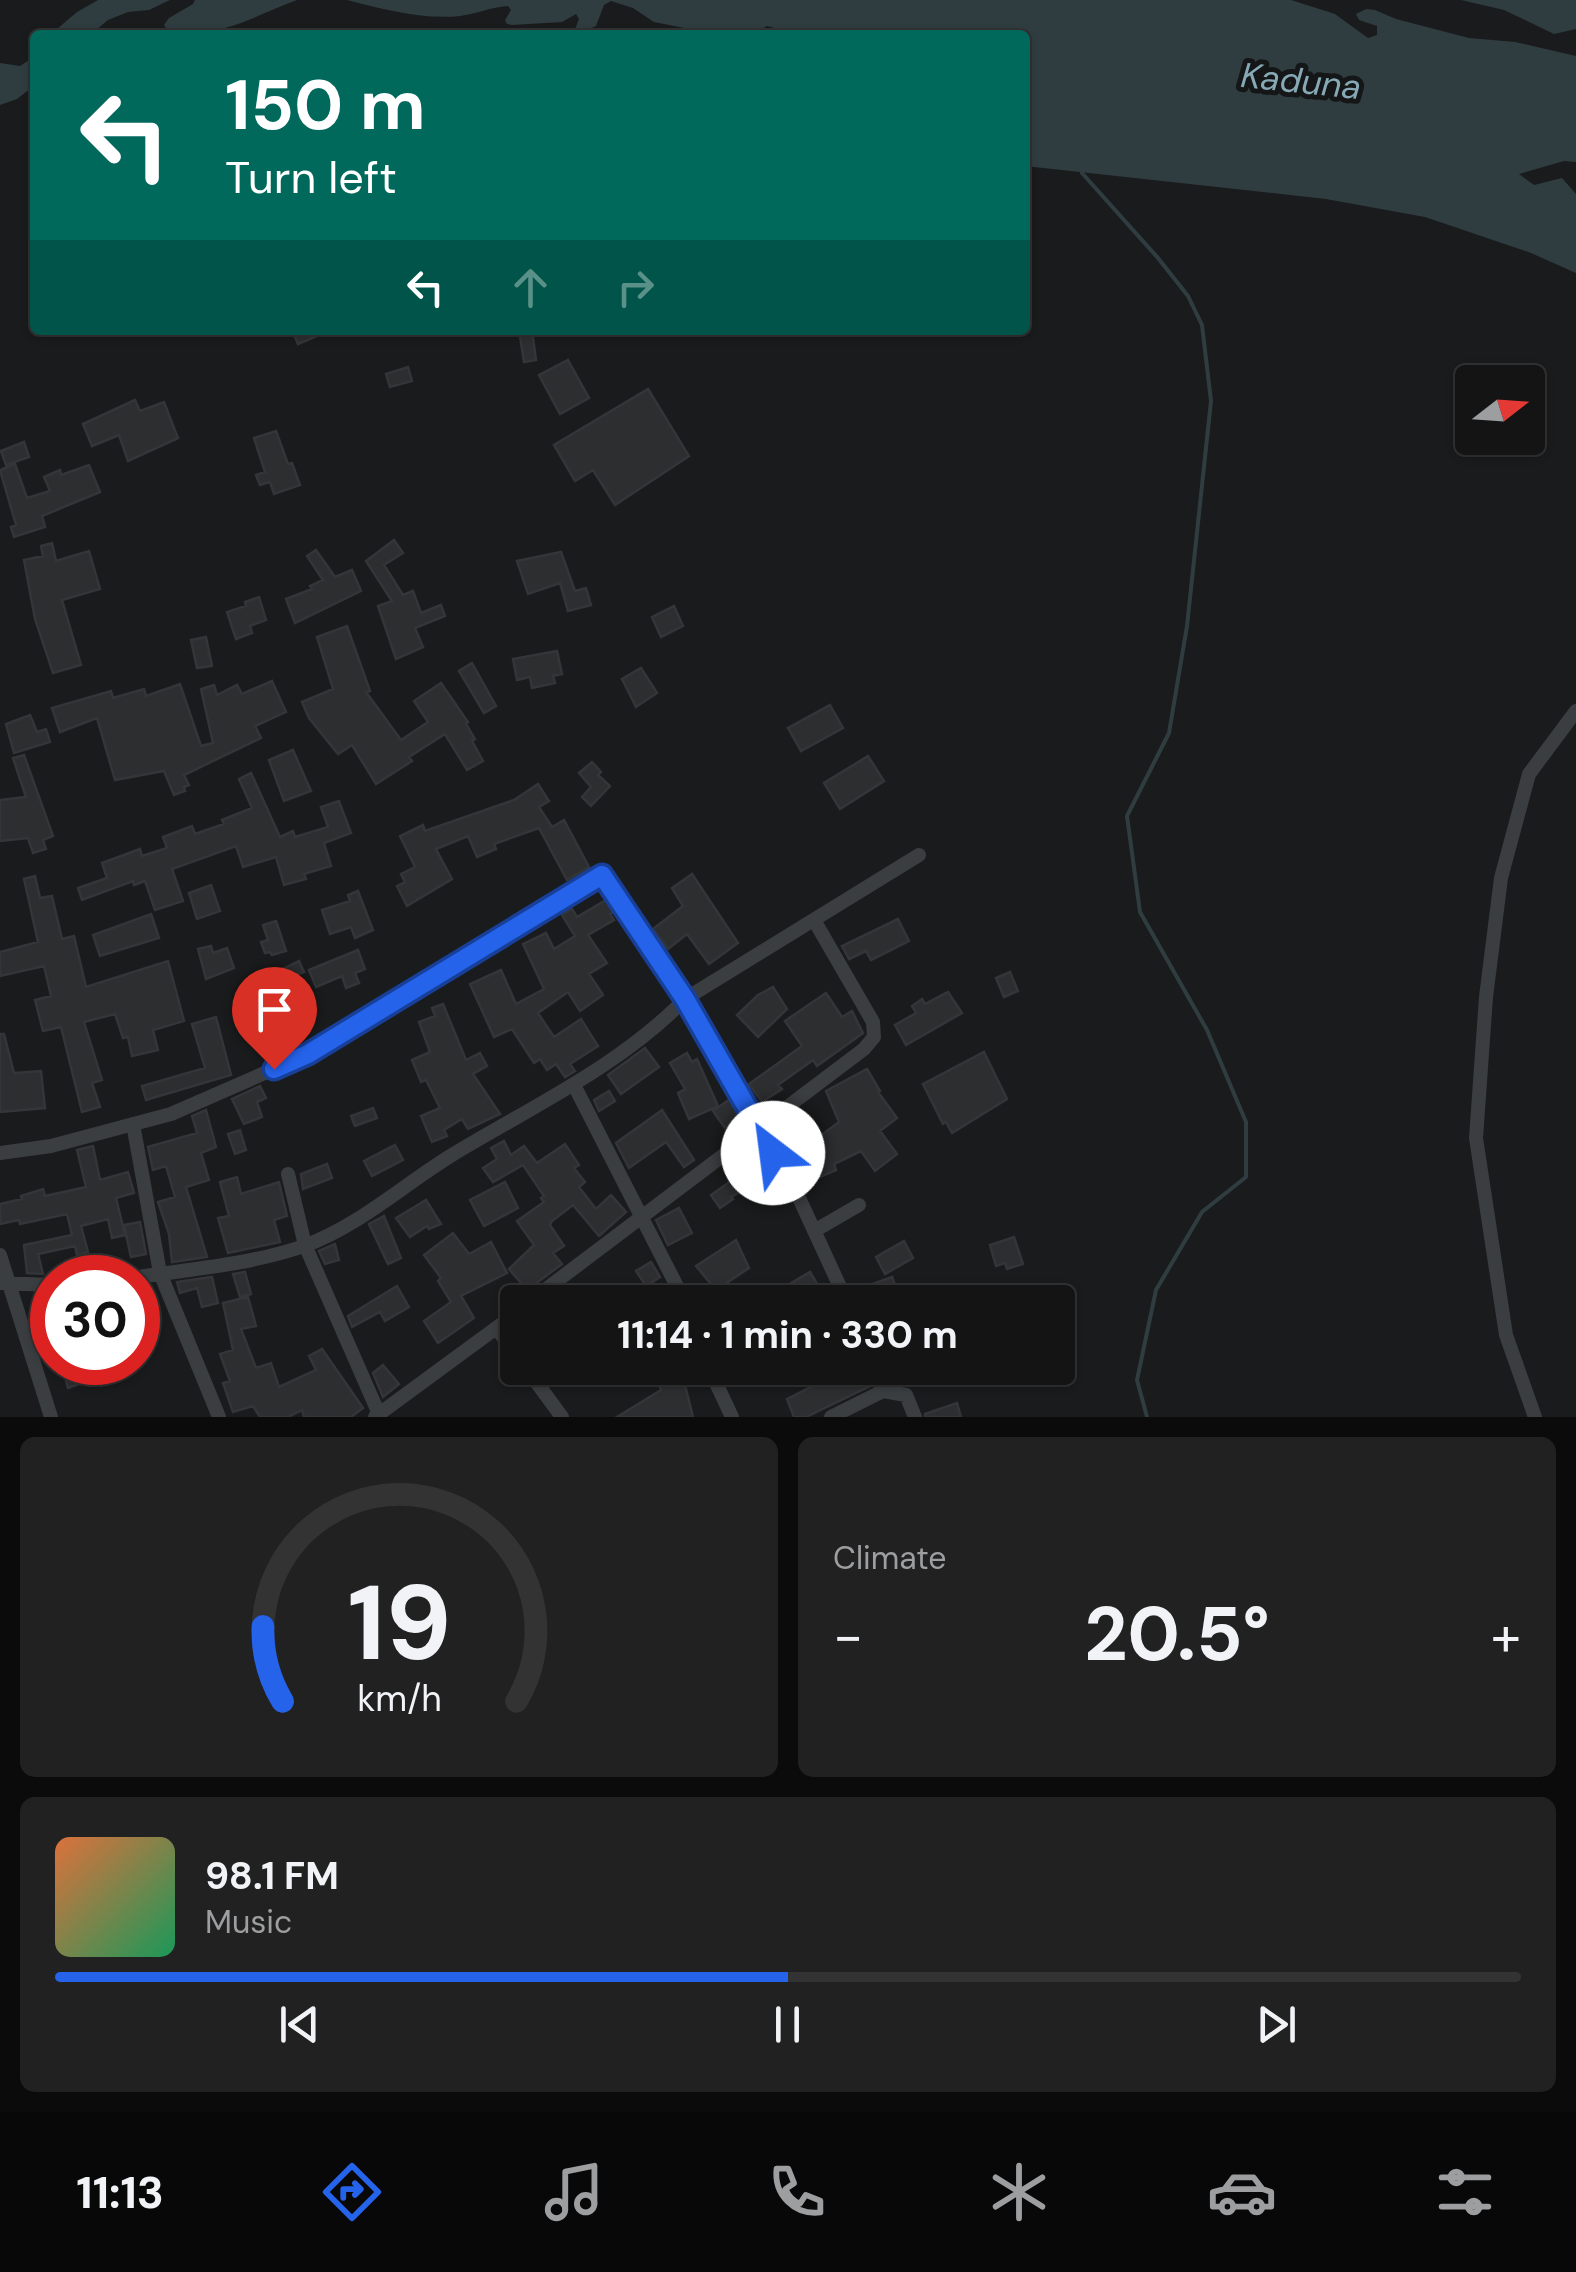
<!DOCTYPE html>
<html lang="en">
<head>
<meta charset="utf-8">
<style>
  body { margin:0; font-family:"DM Sans",sans-serif; background:#212122; color:#f1f3f6; height:100vh; display:flex; flex-direction:column; font-size:38px; white-space:nowrap }
  * { box-sizing:border-box; margin:0 }
  p { font-size:32px; color:#9d9ea0 }
  .icon { flex:none; width:55px; height:55px; fill:none; stroke:currentColor; stroke-width:2; stroke-linecap:round; stroke-linejoin:round }
  .map { position:relative; height:1417px; overflow:hidden }
  .drawer { display:flex; flex-direction:column; gap:20px; padding:20px; background:#0b0b0c; flex:1 }
  .drawer>* { flex:none }
  .banner { position:absolute; left:30px; top:30px; width:1000px; height:305px; border-radius:10px; box-shadow:0 2px 8px #0004,0 0 0 2px #333334; background:#00695c; color:#fff; overflow:hidden }
  .needle { width:65px; rotate:73deg }
  .controls { position:absolute; left:1455px; top:365px; display:grid; gap:20px }
  .controls a { display:grid; place-items:center; width:90px; height:90px; border-radius:10px; background:#141415; box-shadow:0 2px 8px #0004,0 0 0 2px #333334; font-size:50px }
  .speed { position:absolute; left:30px; top:1255px; display:flex; gap:20px; font-size:50px; font-weight:700; text-align:center }
  .speed>* { display:grid; place-content:center; width:130px; height:130px; border-radius:50%; background:#141415; box-shadow:0 2px 8px #0004,0 0 0 2px #333334; line-height:1 }
  .speed .limit { border:15px solid #d22; background:#fff; color:#111 }
  .pin { position:absolute; display:grid; place-items:center; width:85px; height:85px; color:#fff; margin:-102px -42px; border-radius:50% 50% 50% 0; rotate:-45deg; box-shadow:0 0 10px #0007 }
  .pin .icon { rotate:45deg }
  .me { position:absolute; width:110px; margin:-55px; rotate:330deg; stroke-linejoin:round; filter:drop-shadow(0 0 8px #0008) }
  .turn { display:flex; align-items:center; gap:35px; height:210px; padding:0 30px; font-size:45px }
  .turn .icon { width:130px; height:130px; stroke-width:2.5 }
  .turn b { display:block; font-size:70px; line-height:85px }
  .lanes { display:flex; align-items:center; height:95px; padding:0 30px; background:#0003; justify-content:center; gap:50px; direction:ltr }
  .lanes .off { opacity:.35 }
  .big { font-size:75px; font-weight:700; line-height:1.1 }
  .drawer .tile { flex:1; display:flex; flex-direction:column; justify-content:center; gap:15px; min-width:0; padding:0 35px; border-radius:15px; background:#212122 }
  .drawer .dial { align-items:center; gap:0 }
  .dial svg { height:260px; overflow:visible; fill:none; stroke:#333334; stroke-width:7; stroke-linecap:round; text-anchor:middle }
  .dial text { fill:#f1f3f6; stroke:none }
  .song { display:flex; align-items:center; gap:30px }
  .cover { width:120px; height:120px; border-radius:15px; background:linear-gradient(135deg,hsl(20 70% 55%),hsl(150 70% 35%)) }
  .played { height:10px; border-radius:5px; background:linear-gradient(90deg,#2563eb 50%,#333334 50%) }
  .keys { display:flex; justify-content:space-around; direction:ltr }
  .heat { display:flex; justify-content:space-between; align-items:center; font-size:55px; direction:ltr }
  .drawer .tiles { flex:1; display:grid; gap:20px; grid-template-columns:1fr 1fr }
  .tile:last-child { grid-column:span 2 }
  .trip { position:absolute; left:500px; top:1285px; width:575px; height:100px; border-radius:10px; background:#141415; box-shadow:0 2px 8px #0004,0 0 0 2px #333334; font-weight:700; line-height:100px; text-align:center }
  .tabs { display:flex; height:160px; justify-content:space-around; align-items:center; background:#080808; color:#9d9ea0 }
  .tabs .icon { width:70px; height:70px }
  .tabs .active { color:#2563eb }
  .tabs b { font-size:45px; color:#f1f3f6 }
  .map>svg:first-child { display:block }
  .water { fill:#303d40 }
  .lines { fill:none; stroke-linecap:round; stroke-linejoin:round }
  .stream { stroke:#303d40; stroke-width:4 }
  .building { fill:#2d2e30; stroke:#343538; stroke-width:2.5 }
  .minor { stroke:#3b3e41; stroke-width:14 }
  .route-casing { stroke:#184099; stroke-width:25 }
  .route { stroke:#2563eb; stroke-width:18 }
  .labels { text-anchor:middle; stroke-width:10; stroke-linejoin:round; paint-order:stroke }
  .water-label { font-size:35px; font-style:italic; fill:#86a9b5; stroke:#151617 }
</style>
</head>
<body>
<div class="map">
<svg width="1576" height="1417" viewBox="0 0 1576 1417">
  <rect width="100%" height="100%" fill="#1a1b1c"/>
  <path class="water" d="M98 0H170L149 10 128 12 108 20 90 35H50L77 12Z
    M195 0H297C268 10 237 29 206 31 192 32 182 28 167 30L164 25 169 18 193 4Z
    M347 0H1291L1335 14 1368 38 1377 35V26L1359 20 1356 14 1366 9 1375 10 1396 19 1469 38 1515 42 1576 56V162L1564 161 1519 174 1534 185 1562 178 1576 194V273L1531 253 1425 217 1326 199 1025 166V35H782L778 29 767 26 750 35H696L684 28 654 22 633 8 611 1 604 5 596 26 579 33 575 29 579 19 576 14 562 22 512 25 507 24 505 20 511 10 508 6C491 7 476 14 460 16 422 20 383 9 347 0Z
    M1461 0H1576V29L1554 34 1504 10Z
    M35 56V85L17 99 0 105V63L20 66Z"/>
  <g class="lines">
    <path class="stream" d="M1082 173 1158 258 1188 296 1202 325 1211 401 1187 626 1169 733 1127 816 1140 912 1207 1030 1246 1122V1177L1202 1212 1156 1290 1137 1380 1147 1417"/>
  </g>
  <path class="building" d="M292 330H331L298 344Z
    M519 330H532L536 360 524 362Z
    M568 360 589 398 560 414 539 375Z
    M408 367 412 381 390 387 386 374Z
    M648 389 689 456 615 505 593 470 575 481 554 445Z
    M135 400 140 411 164 402 178 438 128 461 119 435 92 446 83 424Z
    M276 431 288 464 292 463 300 485 274 494 270 482 260 485 256 475 265 472 254 438Z
    M24 442 29 457 6 465 1 451Z
    M15 464 27 498 50 491 44 477 60 470 61 475 89 465 100 492 42 516 45 527 14 537 11 527 16 525 0 470Z
    M394 540 403 553 384 565 403 595 413 591 421 613 441 605 445 616 415 628 423 647 396 659 378 606 392 601 366 561Z
    M52 543 56 561 89 551 100 589 62 600 81 665 53 673 35 619 24 560 43 556 41 546Z
    M316 550 335 577 352 570 361 591 295 623 286 599 312 589 310 586 323 580 307 556Z
    M561 552 575 591 586 588 591 605 568 611 560 583 528 594 517 561Z
    M259 597 266 620 250 626 252 633 236 639 227 612 246 606 245 602Z
    M674 606 683 626 661 637 652 617Z
    M347 626 370 691 366 692 401 740 428 722 414 701 441 683 468 722 466 724 475 739 472 741 483 761 467 770 445 734 409 757 412 761 376 784 352 745 338 754 309 718 302 702 333 689 317 637Z
    M206 637 212 666 197 668 191 640Z
    M557 651 562 674 553 676 555 683 532 688 530 677 517 680 513 659Z
    M472 663 496 706 484 713 459 671Z
    M641 668 657 693 636 707 622 679Z
    M272 681 286 712 255 726 261 738 184 775 189 785 184 787 185 791 174 795 164 771 115 780 97 718 60 732 52 708 111 691 113 698 144 689 146 696 180 684 201 746 213 743 201 689 214 685 217 695 237 685 242 694Z
    M830 705 843 728 801 751 788 728Z
    M30 715 37 732 46 729 50 742 14 753 6 724Z
    M293 750 311 791 284 801 269 760Z
    M24 755 53 836 43 840 46 849 33 853 28 838 0 841V800L26 797 13 758Z
    M868 756 884 781 840 809 824 783Z
    M592 762 601 772 598 775 610 786 591 806 582 797 591 787 579 773Z
    M251 773 280 837 293 831 295 837 328 827 321 807 339 801 351 833 324 843 331 866 304 874 306 879 284 885 276 857 243 867 236 846 172 869 183 901 155 910 145 881 134 885 133 881 82 900 78 888 107 878 102 863 140 849 142 856 167 848 163 837 192 826 195 834 224 824 222 820 252 808 239 779Z
    M538 784 549 801 539 807 552 827 564 820 589 867 567 880 539 828 494 844 496 849 477 857 468 836 436 849 452 879 407 906 397 886 405 882 401 874 415 867 400 836 423 825 425 831 514 800Z
    M692 874 738 943 709 964 687 934 668 949 653 929 683 906 672 888Z
    M35 876 40 898 52 896 62 939 74 936 86 987 168 961 184 1021 153 1030 158 1050 132 1056 128 1037 123 1038 115 1014 84 1022 102 1080 92 1083 100 1107 82 1112 61 1027 43 1031 35 1000 51 996 44 966 0 976V952L38 942 24 879Z
    M211 885 220 911 197 919 189 893Z
    M358 891 373 930 355 938 351 927 330 934 322 910 350 901 348 895Z
    M606 900 614 912 610 914 614 920 588 935 607 963 589 974 603 995 580 1011 568 992 538 1013 554 1037 581 1019 598 1046 570 1064 575 1071 565 1077 556 1064 547 1070 540 1059 534 1063 512 1029 494 1037 470 984 501 970 516 1004 544 989 523 944 546 933 554 949 575 936 562 915 572 909 577 917Z
    M151 914 159 938 100 956 93 935Z
    M898 919 909 941 871 960 866 951 849 959 842 946Z
    M276 921 286 951 272 955 270 952 265 953 261 942 268 940 263 925Z
    M211 946 213 953 227 948 234 968 206 979 198 949Z
    M358 950 365 969 355 973 359 983 346 988 342 976 316 987 309 970Z
    M299 961 304 972 275 982 276 986 248 1000 243 989Z
    M1010 972 1018 991 1004 997 996 978Z
    M773 987 787 1009 758 1037 737 1015 758 995Z
    M948 992 962 1013 906 1045 895 1025 916 1013 912 1006 922 999 925 1004Z
    M826 993 842 1017 852 1011 863 1033 817 1066 813 1060 778 1085 782 1089 762 1102 749 1084 802 1046 785 1021Z
    M443 1004 466 1060 480 1053 487 1066 473 1074 500 1114 468 1129 462 1119 444 1130 447 1136 432 1142 421 1116 440 1108 426 1080 421 1082 412 1060 430 1052 419 1022 435 1016 432 1008Z
    M216 1017 231 1075 146 1100 142 1086 205 1068 192 1024Z
    M0 1034H4L14 1073 41 1071 45 1108 0 1112Z
    M645 1048 659 1067 621 1094 608 1075Z
    M984 1052 1007 1099 952 1133 946 1122 943 1124 923 1084Z
    M687 1053 692 1062 697 1059 718 1106 689 1119 678 1093 685 1089 670 1063Z
    M867 1069 880 1091 878 1092 897 1118 880 1131 897 1154 875 1171 861 1151 834 1164 836 1170 804 1184 789 1159 839 1122 826 1091Z
    M260 1086 266 1098 257 1102 262 1117 244 1124 232 1099Z
    M609 1091 615 1101 599 1111 594 1100Z
    M730 1099 740 1117 725 1128 713 1111Z
    M373 1108 377 1118 355 1126 351 1116Z
    M206 1110 216 1147 201 1153 209 1180 186 1187 207 1257 172 1262 169 1234 158 1202 175 1197 166 1166 153 1170 148 1147 197 1133 192 1116Z
    M662 1110 694 1160 684 1167 666 1142 629 1168 616 1143Z
    M240 1130 246 1150 235 1154 228 1134Z
    M504 1141 511 1155 524 1146 537 1163 565 1144 579 1165 574 1168 585 1182 579 1187 596 1209 611 1195 626 1212 599 1236 573 1205 552 1221 550 1225 564 1246 553 1253 562 1264 527 1290 509 1269 534 1245 517 1221 544 1202 541 1198 544 1196 523 1165 493 1182 483 1168 497 1159 491 1148Z
    M395 1145 403 1160 372 1176 364 1161Z
    M93 1146 100 1180 128 1172 134 1193 116 1198 125 1235 112 1238 108 1219 81 1226 88 1252 77 1255 75 1246 38 1254 43 1274 27 1273 24 1245 72 1235 67 1214 20 1224 19 1220 0 1224V1204L22 1199 21 1196 43 1189 45 1196 86 1187 77 1150Z
    M750 1150 766 1178 731 1197 733 1199 720 1208 711 1195 738 1176 731 1163Z
    M327 1164 332 1178 303 1189 301 1174Z
    M237 1177 241 1194 279 1182 287 1216 274 1220 280 1242 228 1253 218 1218 229 1216 220 1182Z
    M505 1182 518 1208 484 1226 470 1200Z
    M426 1200 441 1224 429 1229 427 1226 410 1237 396 1218Z
    M679 1208 692 1233 668 1245 656 1220Z
    M384 1216 401 1258 388 1264 369 1224Z
    M140 1222 146 1254 131 1257 124 1225Z
    M453 1233 469 1254 491 1242 507 1273 461 1296 474 1318 438 1343 424 1321 451 1302 438 1281 441 1278 424 1255Z
    M1014 1237 1023 1264 1007 1269 1005 1263 996 1266 990 1245Z
    M736 1240 749 1268 716 1290 696 1266Z
    M904 1241 913 1258 885 1274 876 1257Z
    M335 1244 339 1260 325 1264 319 1251Z
    M651 1262 660 1277 646 1286 636 1271Z
    M245 1272 251 1294 240 1297 233 1274Z
    M810 1272 823 1294 809 1302H759Z
    M212 1277 218 1303 202 1307 197 1288 180 1293 177 1282Z
    M892 1277 902 1302H870L864 1287Z
    M653 1283 670 1302H630Z
    M397 1286 409 1307 385 1321 380 1312 352 1327 348 1316Z
    M248 1297 256 1326 241 1329 256 1368 271 1363 279 1387 316 1370 309 1356 322 1349 363 1408 351 1417H304L302 1410 288 1417H260L253 1406 233 1412 223 1383 230 1381 220 1354 233 1350 223 1303Z
    M102 1364 105 1375 68 1388 65 1377Z
    M383 1365 399 1384 383 1397 373 1373Z
    M549 1368H569L550 1382 543 1373Z
    M669 1368H698L699 1371 683 1377 693 1417H617L661 1390 657 1379 671 1374Z
    M848 1368H864L870 1386 806 1417H794L787 1399Z
    M957 1403 961 1417H925V1414Z"/>
  <g class="lines">
    <path class="minor" d="M574 1085 685 1302
      M133 1124 160 1273 219 1417
      M0 1153 51 1146 171 1114 308 1054 602 875 685 999 800 1200 847 1302
      M288 1174 305 1245 379 1414
      M814 1231 859 1205
      M0 1255 51 1417
      M132 1278C189 1269 249 1265 304 1246 359 1226 403 1185 452 1155 531 1107 620 1066 685 999L919 855
      M1 1283 52 1285
      M529 1302 864 1049 874 1037 873 1022 814 920
      M496 1328 518 1356
      M526 1368 562 1417
      M709 1368 732 1417
      M874 1368 883 1391 906 1395 915 1417
      M375 1417 518 1312
      M831 1417 883 1391
      M1535 1417 1506 1335 1476 1138 1486 997 1501 878 1529 774 1576 711"/>
  </g>
  <g class="lines">
    <defs>
      <path id="route" d="M274 1069 308 1054 602 875 685 999 773 1153"/>
    </defs>
    <use href="#route" class="route-casing"/>
    <use href="#route" class="route"/>
  </g>
  <g class="labels">
    <g class="water-label">
      <text transform="translate(1301 81) rotate(6)" y="12">Kaduna</text>
    </g>
  </g>
</svg>
<div class="controls">
<a><svg class="needle" viewBox="-14 -14 28 28"><path d="M0-13l5 13h-10z" fill="#e53935"/><path d="M0 13l5-13h-10z" fill="#9d9ea0"/></svg></a>
</div>
<div class="speed"><div class="limit">30</div></div>
<div class="pin" style="left:274px;top:1069px;background:#d93025"><svg class="icon" aria-label="arrive" viewBox="0 0 24 24"><path d="M6 21V4h12l-3 4 3 4H6"/></svg></div>
<svg class="me" style="left:773px;top:1153px" viewBox="-20 -20 40 40"><circle r="19" fill="#fff"/><path d="M0-13L10 11 0 6-10 11z" fill="#2563eb"/></svg>
<div class="trip">11:14 · 1 min · 330 m</div>
<div class="banner">
<div class="turn"><svg class="icon" aria-label="left" viewBox="0 0 24 24"><path d="M17 20v-9H6M10 6l-5 5 5 5"/></svg><div><b>150 m</b>Turn left</div></div>
<div class="lanes"><svg class="icon" aria-label="left" viewBox="0 0 24 24"><path d="M17 20v-9H6M10 6l-5 5 5 5"/></svg><svg class="icon off" aria-label="ahead" viewBox="0 0 24 24"><path d="M12 20V5M6 11l6-6 6 6"/></svg><svg class="icon off" aria-label="right" viewBox="0 0 24 24"><path d="M7 20v-9h11M14 6l5 5-5 5"/></svg></div>
</div>
</div>
<section class="drawer">
<div class="tiles">
<div class="tile dial"><svg viewBox="0 0 100 80">
<path d="M14 69A42 42 0 1 1 86 69"/>
<path d="M14 69A42 42 0 0 1 8 46" stroke="#2563eb"/>
<text x="50" y="56" font-size="32" font-weight="700">19</text>
<text x="50" y="72" font-size="11">km/h</text>
</svg></div>
<div class="tile"><p>Climate</p>
<div class="heat"><a>−</a><b class="big">20.5°</b><a>+</a></div>
</div>
<div class="tile">
<div class="song"><i class="cover"></i><div><b>98.1 FM</b><p>Music</p></div></div>
<div class="played"></div>
<div class="keys"><svg class="icon" aria-label="previous" viewBox="0 0 24 24"><path d="M18 5L8 12l10 7zM5 5v14"/></svg><svg class="icon" aria-label="pause" viewBox="0 0 24 24"><path d="M8 5v14M16 5v14"/></svg><svg class="icon" aria-label="next" viewBox="0 0 24 24"><path d="M6 5l10 7-10 7zM19 5v14"/></svg></div>
</div>
</div>
</section>
<nav class="tabs">
<b>11:13</b>
<svg class="icon active" aria-label="directions" viewBox="0 0 24 24"><path d="M12 3l9 9-9 9-9-9zM9 14v-3h6M13 9l2 2-2 2"/></svg>
<svg class="icon" aria-label="music" viewBox="0 0 24 24"><path d="M9 18V5l10-2v13"/><circle cx="6" cy="18" r="3"/><circle cx="16" cy="16" r="3"/></svg>
<svg class="icon" aria-label="phone" viewBox="0 0 24 24"><path d="M5 4h4l2 5-3 2q2 4 5 5l2-3 5 2v4C11 20 4 13 5 4z"/></svg>
<svg class="icon" aria-label="climate" viewBox="0 0 24 24"><path d="M12 3v18M4 7l16 10M4 17L20 7"/></svg>
<svg class="icon" aria-label="car" viewBox="0 0 24 24"><path d="M5 17H2v-5l4-1 3-4h7l3 4 3 1v5h-3M9 17h6M6 11h13"/><circle cx="7" cy="17" r="2"/><circle cx="17" cy="17" r="2"/></svg>
<svg class="icon" aria-label="filters" viewBox="0 0 24 24"><path d="M4 7h16M4 17h16"/><circle cx="9" cy="7" r="2"/><circle cx="15" cy="17" r="2"/></svg>
</nav>
</body>
</html>
